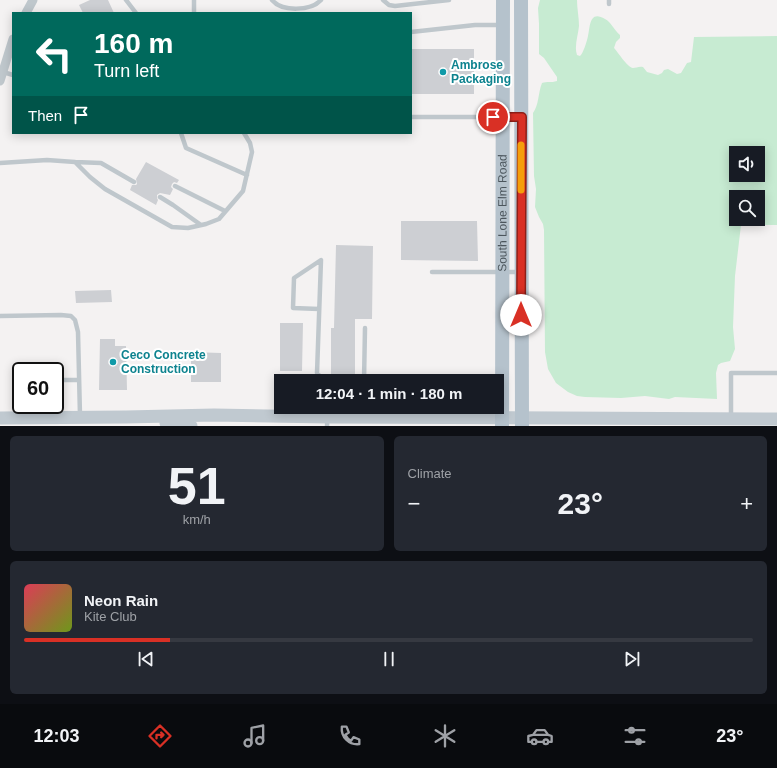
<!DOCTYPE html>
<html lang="en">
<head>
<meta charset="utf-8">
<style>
  body { margin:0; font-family:Arial,sans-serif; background:#242831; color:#f1f3f6; height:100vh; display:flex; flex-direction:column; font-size:15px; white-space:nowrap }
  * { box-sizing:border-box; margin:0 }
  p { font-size:13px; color:#9ea1a6 }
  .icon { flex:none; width:22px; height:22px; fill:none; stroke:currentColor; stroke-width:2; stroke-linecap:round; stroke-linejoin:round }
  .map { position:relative; height:426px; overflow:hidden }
  .side { display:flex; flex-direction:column; gap:10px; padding:10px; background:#0d0f14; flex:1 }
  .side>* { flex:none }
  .hud { position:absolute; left:12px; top:12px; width:400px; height:122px; border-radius:0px; box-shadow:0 2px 10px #0003; background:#00695c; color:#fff; overflow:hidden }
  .controls { position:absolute; left:729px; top:146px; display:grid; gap:8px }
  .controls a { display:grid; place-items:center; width:36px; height:36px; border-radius:0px; background:#171b24; box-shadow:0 2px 10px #0003; font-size:20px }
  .speed { position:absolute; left:12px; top:362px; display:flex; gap:8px; font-size:20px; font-weight:700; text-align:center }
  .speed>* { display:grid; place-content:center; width:52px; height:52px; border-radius:50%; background:#171b24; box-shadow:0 2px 10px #0003; line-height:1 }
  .speed .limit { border:2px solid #111; border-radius:6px; background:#fff; color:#111 }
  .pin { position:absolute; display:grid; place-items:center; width:34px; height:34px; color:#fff; margin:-17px; border:2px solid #fff; border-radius:50%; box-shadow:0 1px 4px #0007 }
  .me { position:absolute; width:44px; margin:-22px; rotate:0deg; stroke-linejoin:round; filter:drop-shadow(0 0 3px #0008) }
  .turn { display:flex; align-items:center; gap:14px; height:84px; padding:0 16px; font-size:18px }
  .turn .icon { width:52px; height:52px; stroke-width:2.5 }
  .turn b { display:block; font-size:28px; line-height:34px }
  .then { display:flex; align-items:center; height:38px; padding:0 16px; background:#0003; gap:8px; font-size:15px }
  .big { font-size:30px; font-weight:700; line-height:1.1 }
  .side .tile { flex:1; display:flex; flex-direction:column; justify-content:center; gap:6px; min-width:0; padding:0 14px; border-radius:6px; background:#242831 }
  .side .dial { align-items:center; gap:0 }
  .dial b { font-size:52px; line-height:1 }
  .song { display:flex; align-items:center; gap:12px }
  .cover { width:48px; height:48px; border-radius:6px; background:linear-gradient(135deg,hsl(350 70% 55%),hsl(80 70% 35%)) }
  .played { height:4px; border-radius:2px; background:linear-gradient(90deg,#d93025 20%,#363941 20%) }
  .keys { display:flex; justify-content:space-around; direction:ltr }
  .heat { display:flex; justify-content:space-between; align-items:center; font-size:22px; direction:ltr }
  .side .tiles { flex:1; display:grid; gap:10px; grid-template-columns:1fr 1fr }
  .tile:last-child { grid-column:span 2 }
  .trip { position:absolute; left:274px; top:374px; width:230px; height:40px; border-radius:0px; background:#171b24; box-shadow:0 2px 10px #0003; font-weight:700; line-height:40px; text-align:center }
  .menu { display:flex; height:64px; justify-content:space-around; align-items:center; background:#090b0e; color:#9ea1a6 }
  .menu .icon { width:28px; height:28px }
  .menu .current { color:#d93025 }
  .menu b { font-size:18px; color:#f1f3f6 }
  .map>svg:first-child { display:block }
  .green { fill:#c7ebd2; fill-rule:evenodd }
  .building { fill:#cdcfd3 }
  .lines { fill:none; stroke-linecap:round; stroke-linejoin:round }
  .lane { stroke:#bfc7cc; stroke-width:4.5 }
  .street { stroke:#bfc7cc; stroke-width:9 }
  .secondary { stroke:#c0c9d0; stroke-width:13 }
  .primary { stroke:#b5c2cc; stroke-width:14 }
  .route-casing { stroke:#8d1f18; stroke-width:10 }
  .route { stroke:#d93025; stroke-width:7 }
  .slow { stroke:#f59e0b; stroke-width:7 }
  .culture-dot { fill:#0f9aa8; stroke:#fff; stroke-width:1.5 }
  .labels { text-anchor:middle; stroke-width:4; stroke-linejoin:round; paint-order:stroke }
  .culture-label { font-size:12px; font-weight:bold; fill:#0d838f; stroke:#fff; text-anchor:start }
  .street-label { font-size:12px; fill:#4c565d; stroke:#fff }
</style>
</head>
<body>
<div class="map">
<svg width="777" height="426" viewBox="0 0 777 426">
  <rect width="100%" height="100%" fill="#f4f2f2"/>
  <path class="green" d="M540 0H577C577 9 579 17 579 26 578 36 574 46 577 55L580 56C583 54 587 41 588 36 590 28 589 9 605 19 611 22 614 30 620 35V38L616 42 614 48C618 52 627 67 633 68 636 68 639 66 643 67L647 72 658 75 662 73 664 70 668 69 677 74 681 73 687 63 691 62 694 37 777 36V225H741L735 276 733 327 735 349 730 361 721 363 718 365 716 373 717 399 675 397 669 399 645 396 621 398 585 397 577 396 568 392 556 383 548 369 545 352 544 230 543 224 539 217 535 207 536 189 534 176 533 113C539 105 538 93 542 83 547 81 551 83 557 81V77L544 58 539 54V24L538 8ZM736 153H758V175H736ZM736 197H758V219H736Z"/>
  <path class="building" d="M90 0H108L114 13H83L79 5Z
    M411 49H474V94H411Z
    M146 162 179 180 177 183 174 182 172 184 171 187 173 189 170 195 160 193 157 195V198L158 200 156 205 130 190 132 185H136L137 184 136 179Z
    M401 221H477L478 261 401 260Z
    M336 245 373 246 372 319H355V375H331V328H334Z
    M111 290 112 302 76 303 75 291Z
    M280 323H303L302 371H280Z
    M100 339H115V346H126L127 390H99Z
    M191 352 221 353V382H191Z"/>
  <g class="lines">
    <path class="lane" d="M126 0 136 13
      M194 0V13
      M272 0C282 12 311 11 321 0
      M383 0 389 5 395 6 449 0
      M609 4V0
      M411 32 475 25H501
      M3 72 13 75
      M411 117H519
      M181 133 186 148 247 175
      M75 162 101 163 134 182
      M0 163 47 160 75 162 90 177 105 189 172 227 188 228 206 224 219 219 243 191 252 152 250 143 244 133
      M175 186 225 211
      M160 197 173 205 201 225
      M432 272H520
      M319 309 293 308 294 278 321 260 317 373 324 381
      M0 316 61 315 71 316 75 320 78 332 80 416
      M55 380H79
      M364 381 365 328
      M731 418V373H777
      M327 426 328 407"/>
    <path class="street" d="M26 13 33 0
      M0 81 13 39"/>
    <path class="secondary" d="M0 418 126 417 214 415 327 417 777 419
      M166 423 191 426"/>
    <g class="primary">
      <path d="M521 0 522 426"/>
      <path id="s1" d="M502 426 503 0"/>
    </g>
  </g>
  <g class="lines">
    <defs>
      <path id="route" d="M493 117H522L521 315"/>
    </defs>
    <use href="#route" class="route-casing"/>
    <use href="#route" class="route"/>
    <path class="slow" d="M521 190V145"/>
  </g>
  <g class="culture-dot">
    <circle cx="443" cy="72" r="4"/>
    <circle cx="113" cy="362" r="4"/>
  </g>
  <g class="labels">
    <g class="culture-label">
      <text x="451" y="69">Ambrose<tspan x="451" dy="14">Packaging</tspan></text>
      <text x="121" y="359">Ceco Concrete<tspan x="121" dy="14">Construction</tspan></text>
    </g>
    <g class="street-label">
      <text dy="4" stroke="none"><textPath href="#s1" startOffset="213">South Lone Elm Road</textPath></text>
    </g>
  </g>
</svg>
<div class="controls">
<a><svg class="icon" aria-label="sound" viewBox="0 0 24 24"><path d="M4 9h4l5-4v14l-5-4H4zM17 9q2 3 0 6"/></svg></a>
<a><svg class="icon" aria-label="search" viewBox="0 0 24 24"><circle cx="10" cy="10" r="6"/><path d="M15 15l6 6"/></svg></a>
</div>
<div class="speed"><div class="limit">60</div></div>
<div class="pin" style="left:493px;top:117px;background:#d93025"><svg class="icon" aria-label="arrive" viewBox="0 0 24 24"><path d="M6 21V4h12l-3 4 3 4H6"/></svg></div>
<svg class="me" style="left:521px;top:315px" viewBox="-20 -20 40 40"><circle r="19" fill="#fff"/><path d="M0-13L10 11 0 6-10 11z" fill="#d93025"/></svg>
<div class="trip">12:04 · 1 min · 180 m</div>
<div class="hud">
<div class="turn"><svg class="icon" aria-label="left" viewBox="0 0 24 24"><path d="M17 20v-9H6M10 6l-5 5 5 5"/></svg><div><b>160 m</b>Turn left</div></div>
<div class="then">Then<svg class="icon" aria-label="arrive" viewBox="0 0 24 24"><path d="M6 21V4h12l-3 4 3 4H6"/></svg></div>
</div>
</div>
<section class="side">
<div class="tiles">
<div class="tile dial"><b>51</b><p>km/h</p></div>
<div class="tile"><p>Climate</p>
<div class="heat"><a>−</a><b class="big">23°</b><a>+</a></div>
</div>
<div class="tile">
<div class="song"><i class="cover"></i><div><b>Neon Rain</b><p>Kite Club</p></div></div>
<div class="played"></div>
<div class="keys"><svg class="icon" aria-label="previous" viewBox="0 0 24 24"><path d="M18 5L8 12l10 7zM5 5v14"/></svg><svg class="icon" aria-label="pause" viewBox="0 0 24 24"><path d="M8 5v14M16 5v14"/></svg><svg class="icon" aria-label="next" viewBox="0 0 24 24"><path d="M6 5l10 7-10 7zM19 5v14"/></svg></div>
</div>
</div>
</section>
<nav class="menu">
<b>12:03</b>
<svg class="icon current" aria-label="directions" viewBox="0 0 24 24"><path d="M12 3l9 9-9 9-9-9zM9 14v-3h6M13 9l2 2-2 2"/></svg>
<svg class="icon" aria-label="music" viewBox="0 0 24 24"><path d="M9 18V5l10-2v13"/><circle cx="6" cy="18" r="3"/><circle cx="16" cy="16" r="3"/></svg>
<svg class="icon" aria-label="phone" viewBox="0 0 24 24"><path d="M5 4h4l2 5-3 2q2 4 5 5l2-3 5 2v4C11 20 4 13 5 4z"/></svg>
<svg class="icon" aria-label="climate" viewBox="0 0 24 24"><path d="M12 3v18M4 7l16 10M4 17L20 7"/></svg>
<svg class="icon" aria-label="car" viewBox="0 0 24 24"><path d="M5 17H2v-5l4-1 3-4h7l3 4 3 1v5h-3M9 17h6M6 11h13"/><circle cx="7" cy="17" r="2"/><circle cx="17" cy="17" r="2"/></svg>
<svg class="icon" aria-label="filters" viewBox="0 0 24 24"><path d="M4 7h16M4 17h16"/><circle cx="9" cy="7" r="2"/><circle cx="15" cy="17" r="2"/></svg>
<b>23°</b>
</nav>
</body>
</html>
